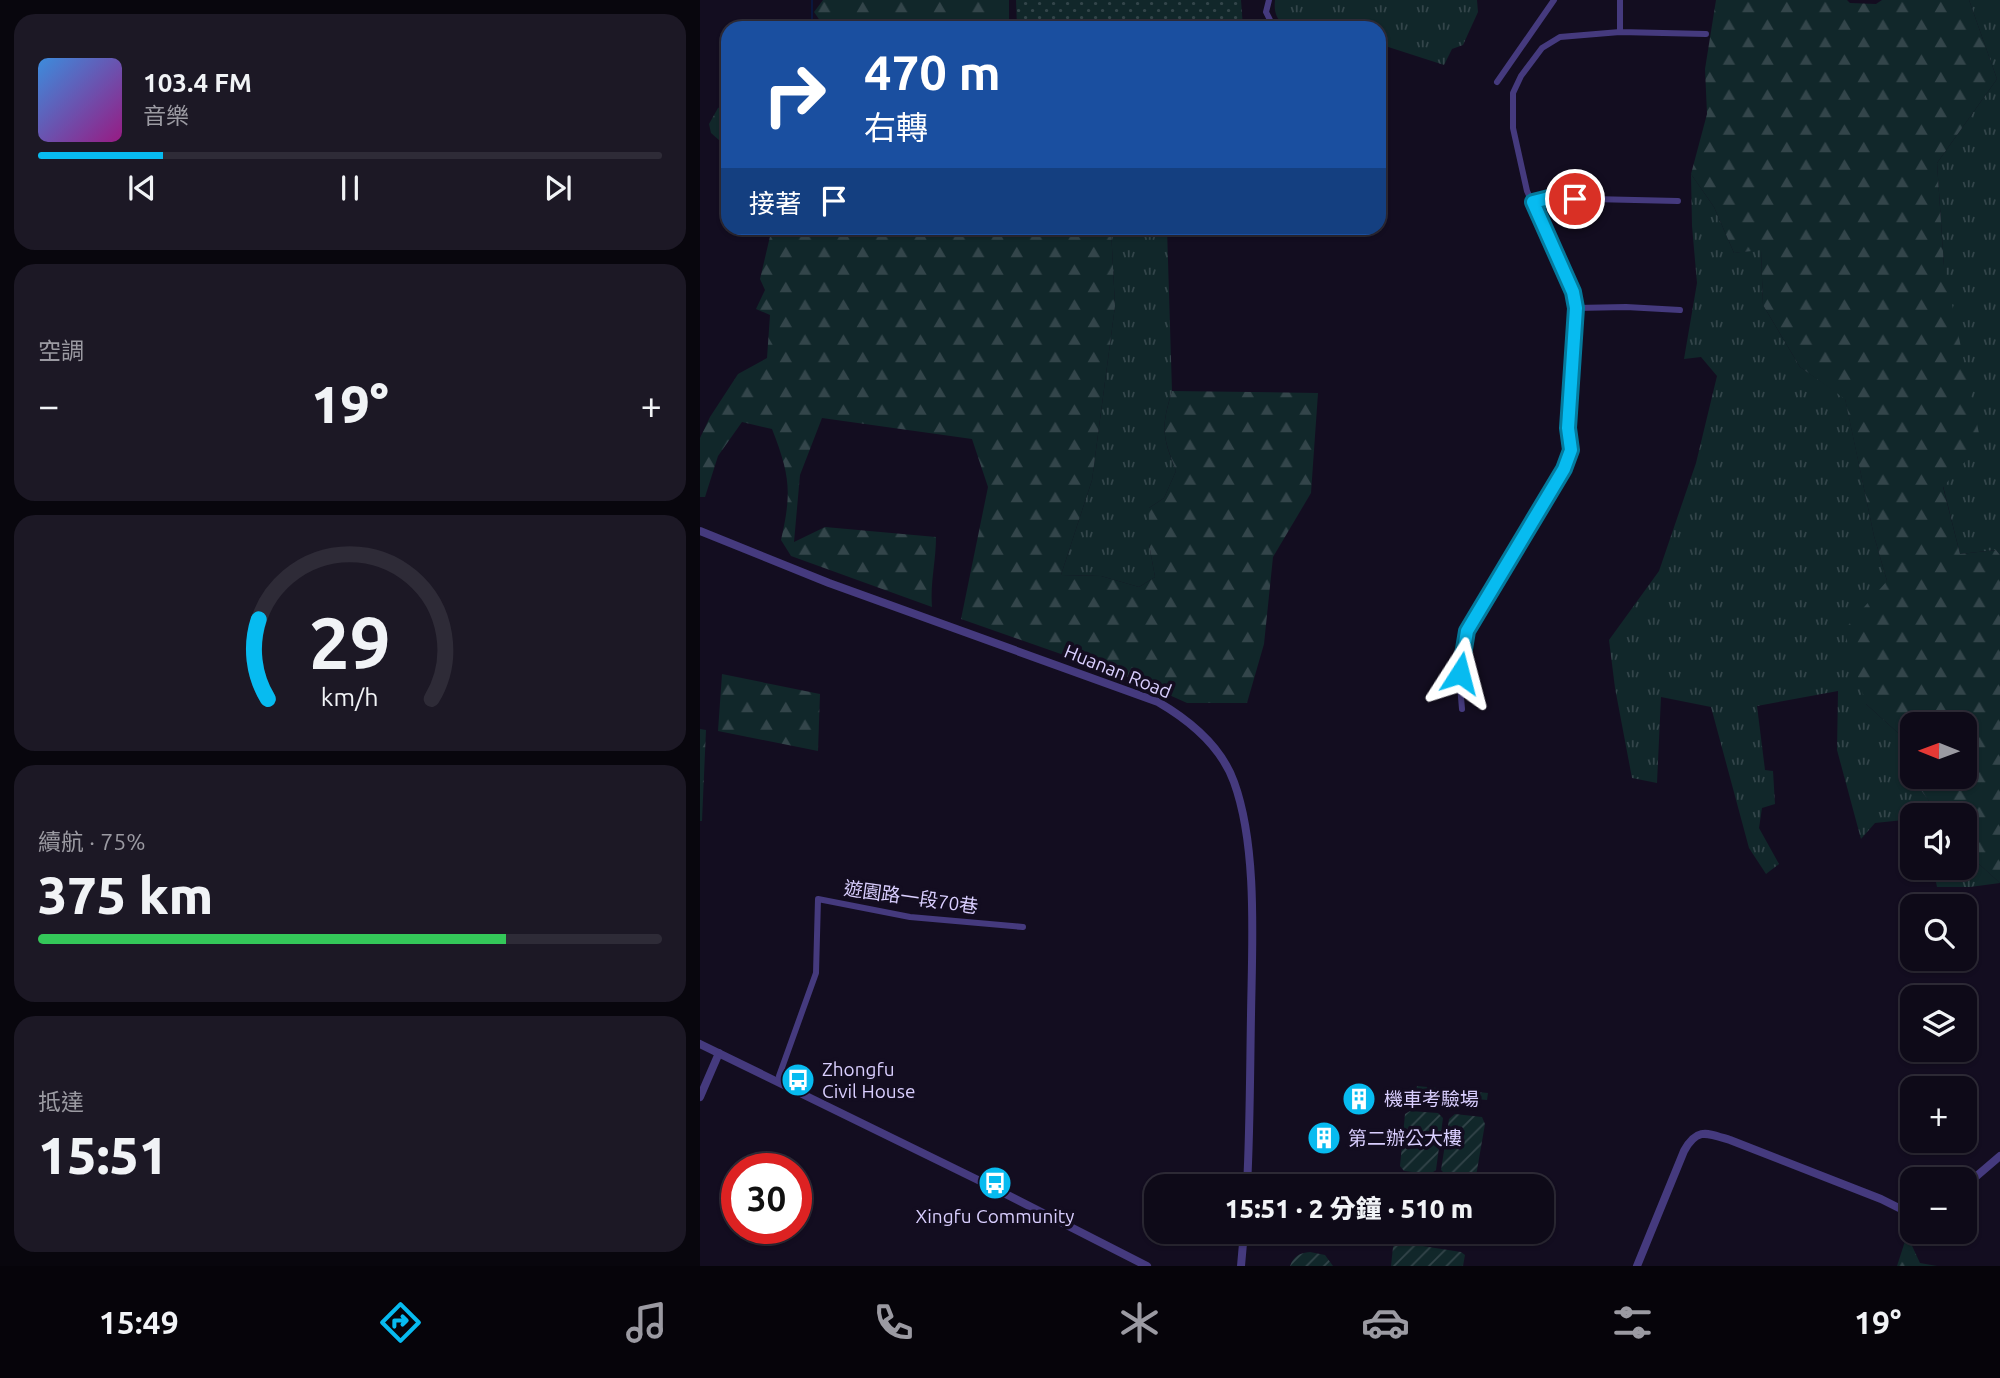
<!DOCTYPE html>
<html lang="zh-TW">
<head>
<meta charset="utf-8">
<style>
  body { margin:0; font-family:Ubuntu,"Noto Sans TC",sans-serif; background:#1c1825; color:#f1f3f6; height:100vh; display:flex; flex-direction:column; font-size:26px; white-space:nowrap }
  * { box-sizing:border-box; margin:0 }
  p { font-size:23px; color:#9b9aa2 }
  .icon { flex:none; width:38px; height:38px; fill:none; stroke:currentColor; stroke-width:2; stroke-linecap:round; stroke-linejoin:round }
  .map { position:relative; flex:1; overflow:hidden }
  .side { display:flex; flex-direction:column; gap:14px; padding:14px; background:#08060d; width:700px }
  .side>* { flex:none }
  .top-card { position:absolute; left:21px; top:21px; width:665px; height:214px; border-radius:21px; box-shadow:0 2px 5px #0004,0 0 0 2px #2e2b37; background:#1a4fa0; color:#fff; overflow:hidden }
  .needle { width:46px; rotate:271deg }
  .fabs { position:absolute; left:1200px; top:712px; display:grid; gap:14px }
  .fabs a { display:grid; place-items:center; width:77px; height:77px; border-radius:14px; background:#0e0a18; box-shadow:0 2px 5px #0004,0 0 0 2px #2e2b37; font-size:35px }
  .speed { position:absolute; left:21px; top:1153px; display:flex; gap:14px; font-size:35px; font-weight:700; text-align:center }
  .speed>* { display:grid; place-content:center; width:91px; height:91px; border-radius:50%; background:#0e0a18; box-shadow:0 2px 5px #0004,0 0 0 2px #2e2b37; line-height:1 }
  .speed .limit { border:10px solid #d22; background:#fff; color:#111 }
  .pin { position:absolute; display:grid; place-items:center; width:60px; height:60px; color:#fff; margin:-30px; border:4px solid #fff; border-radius:50%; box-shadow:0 2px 7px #0007 }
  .me { position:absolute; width:77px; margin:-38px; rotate:9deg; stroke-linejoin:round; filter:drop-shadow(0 0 5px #0008) }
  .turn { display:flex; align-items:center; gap:24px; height:147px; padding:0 28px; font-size:32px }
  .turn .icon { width:91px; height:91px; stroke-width:2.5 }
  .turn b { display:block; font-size:49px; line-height:60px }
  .then { display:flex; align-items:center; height:66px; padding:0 28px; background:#0003; gap:14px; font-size:26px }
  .big { font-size:52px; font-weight:800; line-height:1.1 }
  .side .card { flex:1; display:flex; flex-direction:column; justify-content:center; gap:10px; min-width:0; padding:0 24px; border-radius:21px; background:#1c1825 }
  .side .dial { align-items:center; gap:0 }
  .dial svg { height:182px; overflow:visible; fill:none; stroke:#2e2b37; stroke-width:7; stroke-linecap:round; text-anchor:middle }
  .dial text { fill:#f1f3f6; stroke:none }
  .song { display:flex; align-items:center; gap:21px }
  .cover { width:84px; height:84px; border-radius:10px; background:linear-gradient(135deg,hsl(210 70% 55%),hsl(310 70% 35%)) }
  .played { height:7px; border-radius:4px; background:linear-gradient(90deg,#07bbf0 20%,#2e2b37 20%) }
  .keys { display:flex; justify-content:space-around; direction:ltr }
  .heat { display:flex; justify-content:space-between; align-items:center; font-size:38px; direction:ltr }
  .charge { height:10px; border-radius:5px; background:linear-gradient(90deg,#34c759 75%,#2e2b37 0) }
  .trip { position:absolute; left:444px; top:1174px; width:410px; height:70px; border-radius:21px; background:#0e0a18; box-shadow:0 2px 5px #0004,0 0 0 2px #2e2b37; font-weight:800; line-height:70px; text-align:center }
  .tab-bar { display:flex; height:112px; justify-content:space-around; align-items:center; background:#06040a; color:#9b9aa2 }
  .tab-bar .icon { width:49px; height:49px }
  .tab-bar .selected { color:#07bbf0 }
  .tab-bar b { font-size:32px; color:#f1f3f6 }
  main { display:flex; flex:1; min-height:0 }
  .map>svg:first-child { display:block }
  .grass { fill:url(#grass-tufts) }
  .forest { fill:url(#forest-firs); fill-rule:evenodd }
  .park { fill:url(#park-dots) }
  .garden { fill:url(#garden-furrows) }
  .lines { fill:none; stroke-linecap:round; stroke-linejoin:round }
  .stream { stroke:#0a163c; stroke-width:2 }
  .minor { stroke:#453a7e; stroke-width:6 }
  .tertiary { stroke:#453a7e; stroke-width:8 }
  .route-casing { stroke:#057a9c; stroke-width:18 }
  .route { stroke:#07bbf0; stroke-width:12 }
  .labels { text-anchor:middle; stroke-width:7; stroke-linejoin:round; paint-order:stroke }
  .street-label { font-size:19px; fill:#d9cefe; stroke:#130d20 }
  .poi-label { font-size:19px; fill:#d9cefe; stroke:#130d20; text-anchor:start }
</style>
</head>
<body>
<main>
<section class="side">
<div class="card">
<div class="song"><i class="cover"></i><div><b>103.4 FM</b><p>音樂</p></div></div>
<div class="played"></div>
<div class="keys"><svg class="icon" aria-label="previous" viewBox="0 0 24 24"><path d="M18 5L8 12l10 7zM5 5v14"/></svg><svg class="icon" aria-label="pause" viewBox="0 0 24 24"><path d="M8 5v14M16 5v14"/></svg><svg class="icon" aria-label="next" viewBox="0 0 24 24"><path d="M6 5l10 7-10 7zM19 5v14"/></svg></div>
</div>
<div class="card"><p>空調</p>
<div class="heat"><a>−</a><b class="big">19°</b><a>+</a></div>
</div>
<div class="card dial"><svg viewBox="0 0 100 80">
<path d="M14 69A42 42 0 1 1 86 69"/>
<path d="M14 69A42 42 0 0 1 10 34" stroke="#07bbf0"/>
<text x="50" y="56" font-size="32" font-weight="700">29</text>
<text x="50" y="72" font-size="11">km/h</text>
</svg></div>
<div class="card"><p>續航 · 75%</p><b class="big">375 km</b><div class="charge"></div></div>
<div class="card"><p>抵達</p><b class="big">15:51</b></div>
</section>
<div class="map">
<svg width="1300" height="1266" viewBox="0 0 1300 1266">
  <defs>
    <pattern id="grass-tufts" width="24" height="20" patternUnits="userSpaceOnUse" patternTransform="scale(1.75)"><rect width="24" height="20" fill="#11272a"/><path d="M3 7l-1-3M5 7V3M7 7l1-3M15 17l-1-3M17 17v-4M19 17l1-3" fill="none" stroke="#33454a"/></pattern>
    <pattern id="forest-firs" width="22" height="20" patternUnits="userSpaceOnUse" patternTransform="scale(1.75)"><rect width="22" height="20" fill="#11272a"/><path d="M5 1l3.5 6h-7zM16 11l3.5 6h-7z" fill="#33454a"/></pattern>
    <pattern id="park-dots" width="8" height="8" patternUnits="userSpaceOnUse" patternTransform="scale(1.75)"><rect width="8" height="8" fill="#11272a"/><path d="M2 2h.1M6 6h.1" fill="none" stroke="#33454a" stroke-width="1.8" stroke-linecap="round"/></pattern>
    <pattern id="garden-furrows" width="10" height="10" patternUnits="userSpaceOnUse" patternTransform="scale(1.75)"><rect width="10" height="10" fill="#11272a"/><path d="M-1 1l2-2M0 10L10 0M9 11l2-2" fill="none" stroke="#33454a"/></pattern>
  </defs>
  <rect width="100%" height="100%" fill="#130d20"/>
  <path class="grass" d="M575 0H777L778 12 763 45 752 49 744 65 679 44V28C660 28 598 32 584 24 575 19 574 9 575 0Z
    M1269 0H1300V555L1296 550 1260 554 1243 486 1244 266 1237 163 1297 79Z
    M991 174 1014 207 1034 253 1061 249 1063 305 1100 367 1145 398 1174 536 1187 581 1166 704 1208 742 1213 780 1240 815 1213 816V819L1175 823 1161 839 1137 750 1138 691 1057 706 1065 770 1073 771 1075 804 1062 808 1059 828 1079 864 1066 874 1049 848 1011 707 961 697 957 783 932 778 915 688 909 640 959 571 996 463 1017 376 1001 357 984 359 997 283 992 226Z
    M411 228H467L472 391C461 427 462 436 476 471L464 498 449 508V544L455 577 439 587 401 576 361 575 392 480 415 306Z
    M1265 847 1279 864 1300 883 1270 887H1237L1233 868H1265Z"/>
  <path class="forest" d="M123 0H309V28H125L114 12Z
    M1016 0H1147L1150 3 1176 4 1182 0H1269L1297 79 1237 163 1244 266 1281 443 1243 487 1260 554 1296 550 1300 555V883L1279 864 1265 847V816L1240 815 1213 780 1208 742 1166 704 1144 630 1187 581 1174 536 1145 399 1100 367 1063 305 1061 250 1034 253 1014 207 991 174 1007 114 1005 69ZM1265 724V777H1213V724Z
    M28 104V148L11 133 9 124 18 108Z
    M72 228H411L415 306 392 480 361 575 401 576 439 587 455 577 449 544V508L464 498 476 471C462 435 461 428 472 391L618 393 611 493 573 557 564 644 547 703H487L438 681 261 619 288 487 272 439 122 418 100 475 94 542 125 527 236 537C236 561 230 583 232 607L91 556 81 540C92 492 90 475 72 429L42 422 18 456 5 497H0V438L10 417 38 374 67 358 70 315 56 309 65 290 60 279Z
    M22 674 120 694 118 751 18 731Z
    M0 729 6 730 2 821H0Z
    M1207 1235 1220 1263 1237 1266H1197Z"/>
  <path class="park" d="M316 0H541L543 28H317Z"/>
  <path class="garden" d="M717 1086 788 1093 787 1100 716 1093Z
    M710 1111 738 1113 743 1118 736 1170 730 1174 704 1171 700 1166 705 1114Z
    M755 1114 782 1117 785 1124 776 1176 772 1179 746 1175 741 1170 749 1119Z
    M697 1242 761 1252 765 1255 763 1266H691L693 1247Z
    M610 1252 625 1255 633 1266H590C594 1256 599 1253 610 1252Z"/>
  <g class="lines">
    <path class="stream" d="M112 0V28"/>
    <path class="minor" d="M569 0 566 12 574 28
      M920 32V0
      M797 82 854 0
      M833 202 849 198 978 201
      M876 308 926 307 980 310
      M762 709 759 673 767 631 864 469 871 450 868 428 876 308 873 292 827 191 813 128V93L821 76 842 48 860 37 920 32 1006 34
      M80 1083 79 1076 116 973 118 899 210 917 323 927"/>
    <path class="tertiary" d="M0 531 129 583 458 702C489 720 521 746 534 782 558 848 552 945 551 1015 550 1072 550 1130 547 1186
      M0 1044 278 1180 447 1266
      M0 1097 19 1053
      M1265 1186 1300 1156
      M541 1266 544 1232
      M937 1266 984 1151C997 1127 1007 1133 1030 1140L1181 1199 1213 1215"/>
  </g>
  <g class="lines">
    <defs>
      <path id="route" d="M760 673 767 631 864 469 871 450 868 428 876 308 873 292 833 202 849 198 875 199"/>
    </defs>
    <use href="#route" class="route-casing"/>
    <use href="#route" class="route"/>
  </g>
  <defs>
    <symbol id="bus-disc" viewBox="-11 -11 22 22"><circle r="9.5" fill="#07bbf0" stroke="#130d20"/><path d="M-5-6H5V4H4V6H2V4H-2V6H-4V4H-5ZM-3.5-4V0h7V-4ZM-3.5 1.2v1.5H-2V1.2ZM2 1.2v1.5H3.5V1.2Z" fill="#fff"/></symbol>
    <symbol id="building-disc" viewBox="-11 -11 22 22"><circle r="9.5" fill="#07bbf0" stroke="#130d20"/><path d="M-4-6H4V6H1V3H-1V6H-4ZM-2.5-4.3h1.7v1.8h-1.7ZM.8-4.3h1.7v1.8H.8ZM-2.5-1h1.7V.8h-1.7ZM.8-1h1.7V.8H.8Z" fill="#fff"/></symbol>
  </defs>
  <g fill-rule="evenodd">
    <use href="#bus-disc" x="79" y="1061" width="38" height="38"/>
    <use href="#building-disc" x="640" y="1080" width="38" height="38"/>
    <use href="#building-disc" x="605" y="1119" width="38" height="38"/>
    <use href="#bus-disc" x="276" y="1164" width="38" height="38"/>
  </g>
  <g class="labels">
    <g class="street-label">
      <text transform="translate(418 671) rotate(22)" y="7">Huanan Road</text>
      <text transform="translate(211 897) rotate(8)" y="7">遊園路一段70巷</text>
    </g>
    <g class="poi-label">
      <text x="122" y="1076">Zhongfu<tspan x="122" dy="22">Civil House</tspan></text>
      <text x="684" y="1106">機車考驗場</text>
      <text x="648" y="1145">第二辦公大樓</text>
      <text x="295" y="1223" text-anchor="middle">Xingfu Community</text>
    </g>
  </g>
</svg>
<div class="fabs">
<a><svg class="needle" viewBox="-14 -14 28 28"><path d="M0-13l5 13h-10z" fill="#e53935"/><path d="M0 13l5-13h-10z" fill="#9b9aa2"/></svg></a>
<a><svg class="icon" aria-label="sound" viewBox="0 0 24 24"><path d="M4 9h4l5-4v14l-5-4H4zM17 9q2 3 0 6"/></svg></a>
<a><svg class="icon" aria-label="search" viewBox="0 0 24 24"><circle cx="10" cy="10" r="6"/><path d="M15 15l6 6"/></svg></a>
<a><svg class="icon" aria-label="layers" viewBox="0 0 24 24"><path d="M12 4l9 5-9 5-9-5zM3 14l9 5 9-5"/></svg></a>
<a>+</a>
<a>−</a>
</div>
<div class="speed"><div class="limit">30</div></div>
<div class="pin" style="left:875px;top:199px;background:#d93025"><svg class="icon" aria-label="arrive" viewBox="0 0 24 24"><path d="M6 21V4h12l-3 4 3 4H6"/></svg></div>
<svg class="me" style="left:760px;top:673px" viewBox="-20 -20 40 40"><path d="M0-17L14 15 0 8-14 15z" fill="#07bbf0" stroke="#fff" stroke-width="4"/></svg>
<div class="trip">15:51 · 2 分鐘 · 510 m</div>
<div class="top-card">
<div class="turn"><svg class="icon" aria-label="right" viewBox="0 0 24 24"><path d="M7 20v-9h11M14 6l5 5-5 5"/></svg><div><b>470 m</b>右轉</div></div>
<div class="then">接著<svg class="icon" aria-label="arrive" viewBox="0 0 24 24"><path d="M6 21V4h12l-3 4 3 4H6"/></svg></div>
</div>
</div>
</main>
<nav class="tab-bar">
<b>15:49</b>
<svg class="icon selected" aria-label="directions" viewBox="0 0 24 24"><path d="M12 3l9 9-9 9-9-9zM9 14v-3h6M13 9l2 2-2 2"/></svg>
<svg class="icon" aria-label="music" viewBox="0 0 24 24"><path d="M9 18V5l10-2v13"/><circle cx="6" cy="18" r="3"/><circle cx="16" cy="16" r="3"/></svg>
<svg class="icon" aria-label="phone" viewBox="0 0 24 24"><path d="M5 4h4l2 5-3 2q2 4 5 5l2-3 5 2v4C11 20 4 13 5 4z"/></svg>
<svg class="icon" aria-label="climate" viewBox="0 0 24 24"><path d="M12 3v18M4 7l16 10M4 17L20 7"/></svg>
<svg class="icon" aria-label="car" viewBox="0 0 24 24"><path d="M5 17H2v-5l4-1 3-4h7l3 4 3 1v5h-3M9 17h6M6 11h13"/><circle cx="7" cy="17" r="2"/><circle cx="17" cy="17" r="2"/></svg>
<svg class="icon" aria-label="filters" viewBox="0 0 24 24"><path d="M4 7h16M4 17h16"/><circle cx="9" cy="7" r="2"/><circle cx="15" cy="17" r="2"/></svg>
<b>19°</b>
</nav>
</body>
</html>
